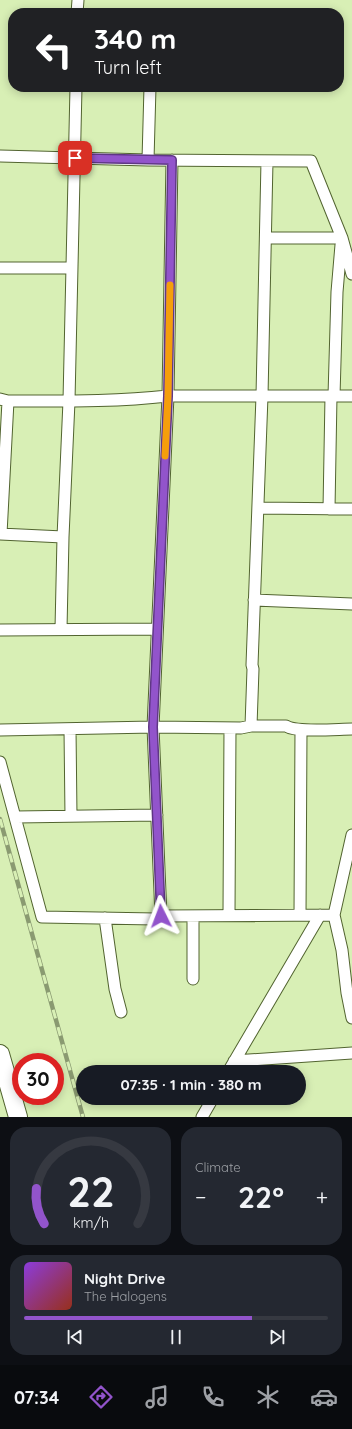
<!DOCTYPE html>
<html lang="en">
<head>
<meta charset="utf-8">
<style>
  body { margin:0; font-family:Quicksand,sans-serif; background:#242831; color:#f1f3f6; height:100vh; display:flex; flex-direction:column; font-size:15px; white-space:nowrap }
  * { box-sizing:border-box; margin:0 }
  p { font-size:13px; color:#9ea1a6 }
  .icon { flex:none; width:22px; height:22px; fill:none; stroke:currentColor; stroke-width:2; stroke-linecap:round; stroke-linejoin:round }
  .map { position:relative; height:1117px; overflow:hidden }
  .side { display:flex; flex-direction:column; gap:10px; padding:10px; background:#0d0f14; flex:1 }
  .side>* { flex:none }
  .banner { position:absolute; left:8px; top:8px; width:336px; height:84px; border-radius:16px; box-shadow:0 2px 10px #0003; background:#202124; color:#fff; overflow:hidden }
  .speed { position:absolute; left:12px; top:1053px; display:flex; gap:8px; font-size:20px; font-weight:700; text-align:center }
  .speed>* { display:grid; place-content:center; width:52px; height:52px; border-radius:50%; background:#171b24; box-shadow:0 2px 10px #0003; line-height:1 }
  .speed .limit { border:6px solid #d22; background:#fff; color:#111 }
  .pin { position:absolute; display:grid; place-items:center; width:34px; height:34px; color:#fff; margin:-17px; border-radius:8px; box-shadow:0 2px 6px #0006 }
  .me { position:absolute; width:44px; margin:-22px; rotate:357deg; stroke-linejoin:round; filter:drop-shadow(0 0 3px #0008) }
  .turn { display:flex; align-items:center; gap:14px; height:84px; padding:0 20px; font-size:18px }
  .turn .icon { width:52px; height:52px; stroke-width:2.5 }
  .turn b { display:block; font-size:28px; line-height:34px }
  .big { font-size:30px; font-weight:700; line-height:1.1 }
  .side .card { flex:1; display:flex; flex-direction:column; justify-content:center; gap:6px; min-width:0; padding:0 14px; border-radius:16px; background:#242831 }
  .side .dial { align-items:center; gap:0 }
  .dial svg { height:104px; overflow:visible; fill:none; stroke:#363941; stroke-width:7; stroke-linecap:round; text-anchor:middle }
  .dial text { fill:#f1f3f6; stroke:none }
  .song { display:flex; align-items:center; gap:12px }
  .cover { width:48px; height:48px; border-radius:6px; background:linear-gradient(135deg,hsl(270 70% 55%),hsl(10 70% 35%)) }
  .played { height:4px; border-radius:2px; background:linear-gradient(90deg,#9254cb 75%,#363941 75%) }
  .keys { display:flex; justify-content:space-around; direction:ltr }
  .heat { display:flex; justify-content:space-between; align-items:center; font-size:22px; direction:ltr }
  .side .tiles { flex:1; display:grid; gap:10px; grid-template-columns:1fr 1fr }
  .card:last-child { grid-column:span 2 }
  .trip { position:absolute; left:76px; top:1065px; width:230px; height:40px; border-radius:20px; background:#171b24; box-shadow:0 2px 10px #0003; font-weight:700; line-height:40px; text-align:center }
  .menu { display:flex; height:64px; justify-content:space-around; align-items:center; background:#090b0e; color:#9ea1a6 }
  .menu .icon { width:28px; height:28px }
  .menu .current { color:#9254cb }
  .menu b { font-size:18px; color:#f1f3f6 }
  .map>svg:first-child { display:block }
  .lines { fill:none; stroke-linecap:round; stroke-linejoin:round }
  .minor-casing { stroke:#526430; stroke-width:13 }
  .primary-casing { stroke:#526430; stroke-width:20 }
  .minor { stroke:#fff; stroke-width:11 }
  .primary { stroke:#fff; stroke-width:18 }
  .rail-casing { stroke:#8a9a71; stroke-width:4.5 }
  .rail { stroke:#d8efb5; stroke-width:3; stroke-dasharray:9; stroke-linecap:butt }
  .route-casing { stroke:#5f3784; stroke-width:10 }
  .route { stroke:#9254cb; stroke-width:7 }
  .slow { stroke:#f59e0b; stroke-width:7 }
</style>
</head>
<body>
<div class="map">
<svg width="352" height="1117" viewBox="0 0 352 1117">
  <rect width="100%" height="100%" fill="#d8efb5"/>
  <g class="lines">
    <defs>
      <path id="minor" d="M77 13 78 0
        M0 156 148 160 311 161 342 238 352 274
        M148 160 150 87
        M266 238H342
        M0 268H71
        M334 396 337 292 341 245
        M0 399 8 401C61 401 115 402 168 396H352
        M259 508 352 509
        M329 509 331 396
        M0 534 63 537
        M1 534 8 401
        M254 600 352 604
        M61 629 63 537 69 401 76 87
        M0 630 157 629
        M251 726 253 669 252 665 262 396 267 161
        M70 729 71 816
        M0 730 153 727 241 728 251 726H286C297 733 338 729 352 729
        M0 762 42 917 155 919 161 916 334 915
        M16 817 157 815
        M352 835 334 915 342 950 347 993 352 1018
        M229 915 230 728
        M300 915 301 730
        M161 916 153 727 168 396 172 160
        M105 918 115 989 121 1012
        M193 979V916
        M234 1061 352 1053
        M228 1072 320 915
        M202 1117 213 1098"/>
      <path id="primary" d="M0 1054 18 1117"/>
    </defs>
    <use href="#minor" class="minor-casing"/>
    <use href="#primary" class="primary-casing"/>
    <use href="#minor" class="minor"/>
    <use href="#primary" class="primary"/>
    <defs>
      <path id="rail" d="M0 819 83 1117"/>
    </defs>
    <use href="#rail" class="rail-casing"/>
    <use href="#rail" class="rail"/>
  </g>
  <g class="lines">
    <defs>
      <path id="route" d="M75 158 172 160 168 396 153 727 161 916"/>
    </defs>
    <use href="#route" class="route-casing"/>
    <use href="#route" class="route"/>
    <path class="slow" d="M165 456 168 396 170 285"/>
  </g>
</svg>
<div class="speed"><div class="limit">30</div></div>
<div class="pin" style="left:75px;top:158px;background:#d93025"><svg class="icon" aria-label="arrive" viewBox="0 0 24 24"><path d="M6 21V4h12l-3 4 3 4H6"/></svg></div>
<svg class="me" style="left:161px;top:916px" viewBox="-20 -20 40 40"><path d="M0-17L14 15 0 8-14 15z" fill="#9254cb" stroke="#fff" stroke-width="4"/></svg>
<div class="trip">07:35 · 1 min · 380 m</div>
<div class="banner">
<div class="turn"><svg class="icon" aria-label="left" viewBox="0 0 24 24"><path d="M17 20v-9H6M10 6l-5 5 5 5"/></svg><div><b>340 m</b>Turn left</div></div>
</div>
</div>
<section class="side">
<div class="tiles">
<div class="card dial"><svg viewBox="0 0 100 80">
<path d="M14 69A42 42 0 1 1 86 69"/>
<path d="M14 69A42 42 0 0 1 8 42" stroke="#9254cb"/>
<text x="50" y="56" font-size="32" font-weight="700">22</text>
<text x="50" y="72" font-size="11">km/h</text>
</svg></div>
<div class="card"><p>Climate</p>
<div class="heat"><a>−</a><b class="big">22°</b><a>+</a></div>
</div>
<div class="card">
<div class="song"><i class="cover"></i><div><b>Night Drive</b><p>The Halogens</p></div></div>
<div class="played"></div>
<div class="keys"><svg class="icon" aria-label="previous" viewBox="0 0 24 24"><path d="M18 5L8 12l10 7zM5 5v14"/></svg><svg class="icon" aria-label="pause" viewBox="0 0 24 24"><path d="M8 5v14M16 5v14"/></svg><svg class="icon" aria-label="next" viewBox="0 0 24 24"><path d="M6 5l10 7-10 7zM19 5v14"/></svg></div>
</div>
</div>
</section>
<nav class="menu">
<b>07:34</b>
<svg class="icon current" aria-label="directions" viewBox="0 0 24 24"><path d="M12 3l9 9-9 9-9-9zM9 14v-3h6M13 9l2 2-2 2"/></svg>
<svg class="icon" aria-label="music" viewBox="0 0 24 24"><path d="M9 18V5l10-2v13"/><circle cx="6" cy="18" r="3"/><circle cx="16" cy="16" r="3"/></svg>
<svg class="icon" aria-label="phone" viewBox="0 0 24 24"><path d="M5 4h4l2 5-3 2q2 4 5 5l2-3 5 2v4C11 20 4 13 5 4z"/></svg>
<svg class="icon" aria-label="climate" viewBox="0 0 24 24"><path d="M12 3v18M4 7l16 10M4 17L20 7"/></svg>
<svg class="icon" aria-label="car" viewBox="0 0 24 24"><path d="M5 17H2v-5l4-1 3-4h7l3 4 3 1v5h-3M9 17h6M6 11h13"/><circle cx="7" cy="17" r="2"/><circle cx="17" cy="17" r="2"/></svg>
</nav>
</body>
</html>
